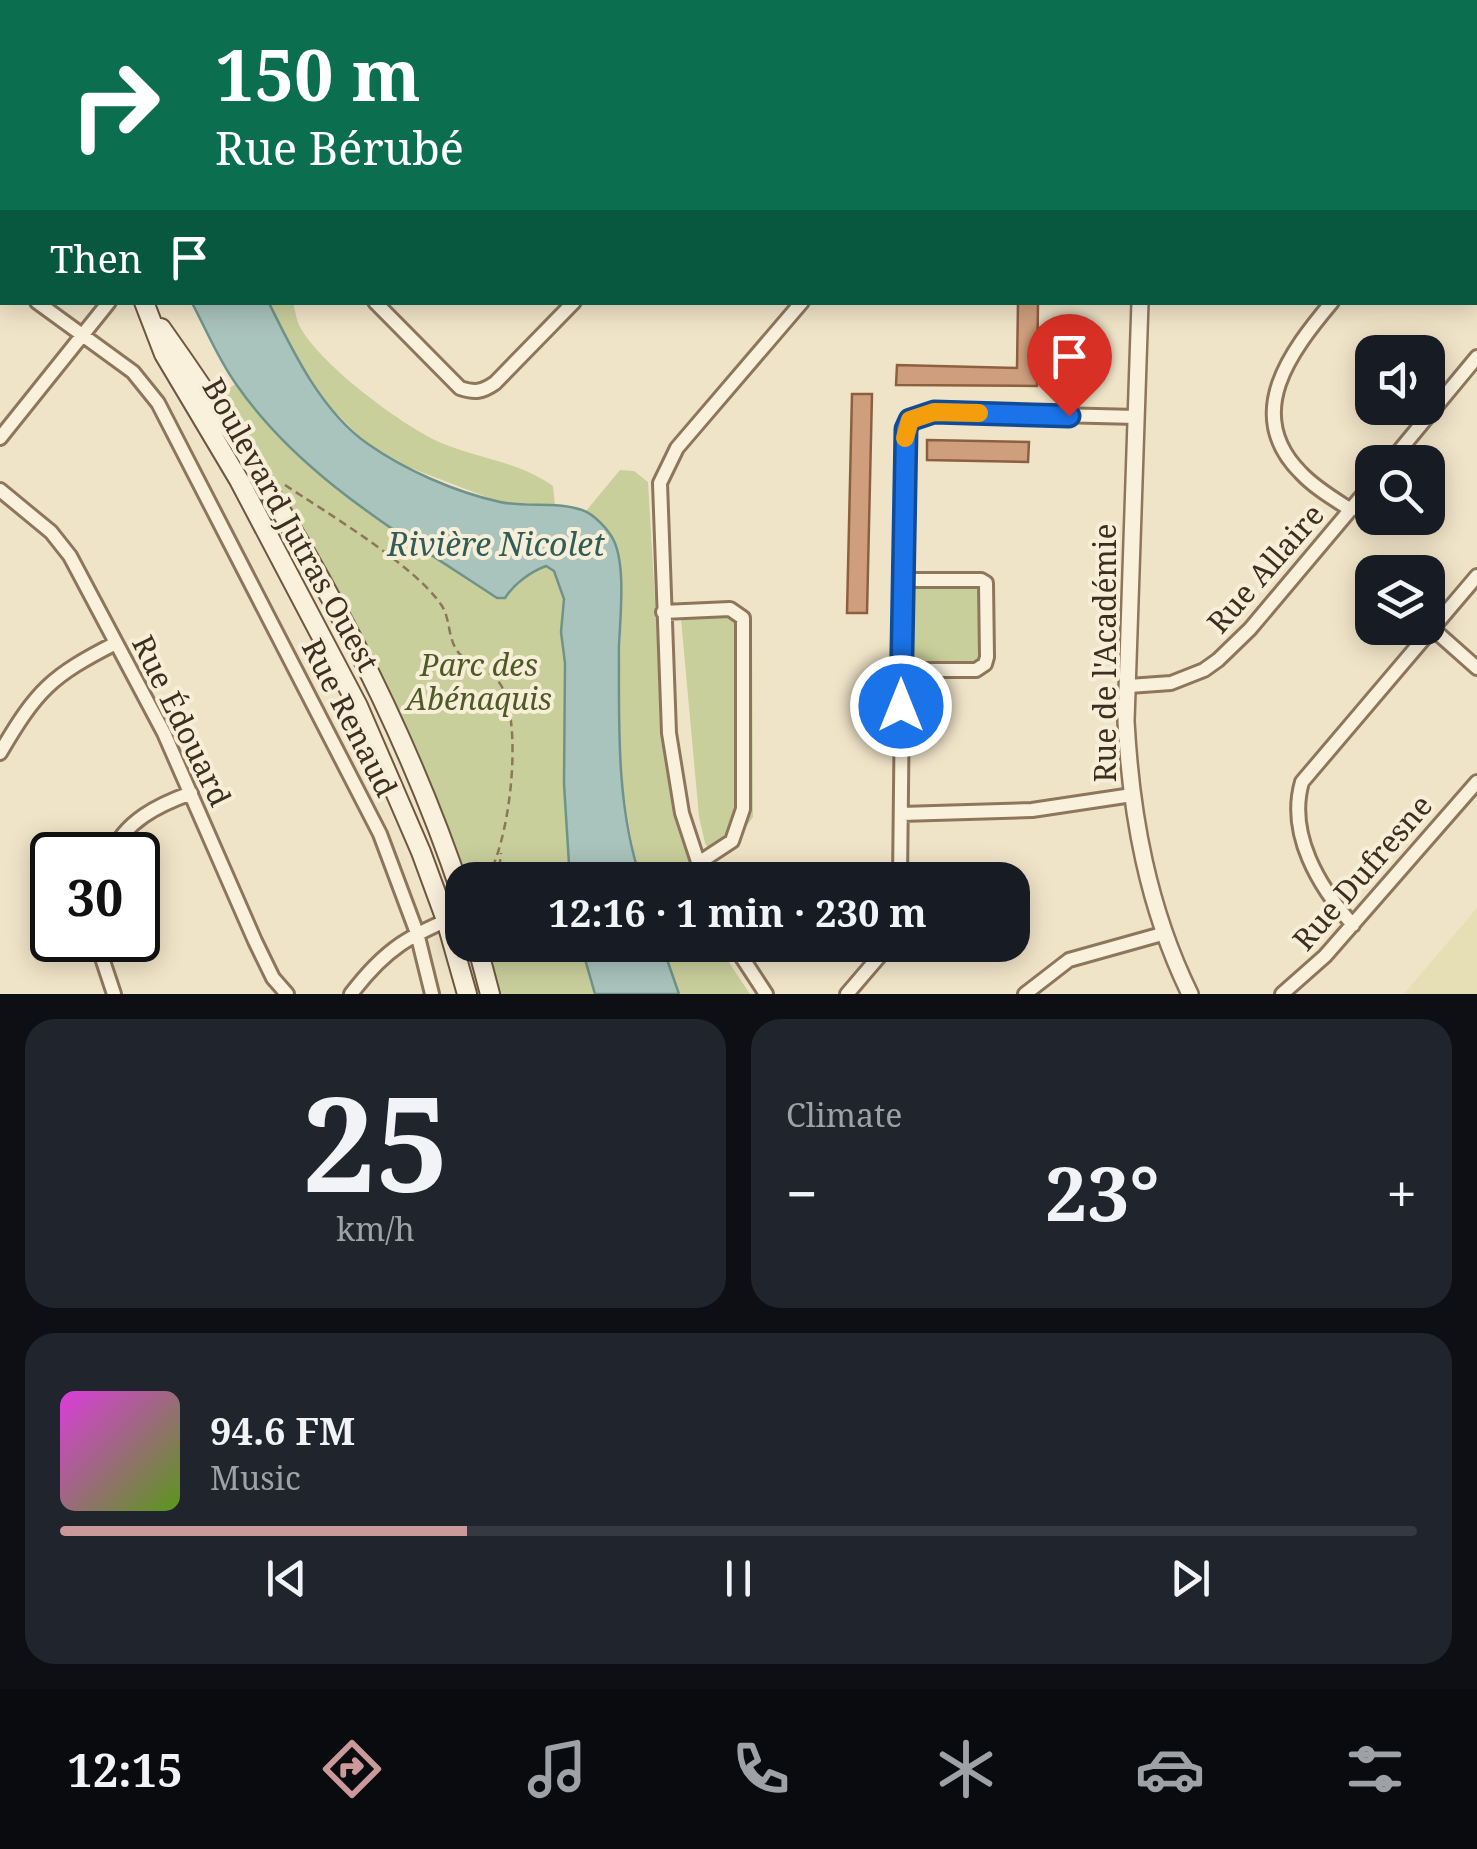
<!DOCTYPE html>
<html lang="en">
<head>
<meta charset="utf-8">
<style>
  body { margin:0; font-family:"Noto Serif",serif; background:#20242c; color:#f1f3f6; height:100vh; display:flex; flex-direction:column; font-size:38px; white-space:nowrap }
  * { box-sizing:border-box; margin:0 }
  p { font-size:32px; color:#9ea1a6 }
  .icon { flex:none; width:55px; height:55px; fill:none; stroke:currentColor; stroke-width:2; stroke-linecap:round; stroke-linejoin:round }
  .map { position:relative; height:994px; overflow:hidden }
  .drawer { display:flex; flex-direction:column; gap:25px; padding:25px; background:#0d0f14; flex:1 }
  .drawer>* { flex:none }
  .banner { position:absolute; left:0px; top:0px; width:1478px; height:305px; box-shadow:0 5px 25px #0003; background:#0b6e4f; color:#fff; overflow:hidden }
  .buttons { position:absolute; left:1355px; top:335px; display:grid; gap:20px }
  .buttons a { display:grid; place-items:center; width:90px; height:90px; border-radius:20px; background:#171b24; box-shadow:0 5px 25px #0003; font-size:50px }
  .speed { position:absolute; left:30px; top:832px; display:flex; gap:20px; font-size:50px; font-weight:700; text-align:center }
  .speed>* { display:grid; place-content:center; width:130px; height:130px; border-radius:50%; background:#171b24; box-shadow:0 5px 25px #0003; line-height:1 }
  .speed .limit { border:5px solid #111; border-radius:15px; background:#fff; color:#111 }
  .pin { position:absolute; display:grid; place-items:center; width:85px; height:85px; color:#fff; margin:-102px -42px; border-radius:50% 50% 50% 0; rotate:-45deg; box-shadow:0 0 10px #0007 }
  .pin .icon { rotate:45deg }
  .me { position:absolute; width:110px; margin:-55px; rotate:0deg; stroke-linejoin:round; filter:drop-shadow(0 0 8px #0008) }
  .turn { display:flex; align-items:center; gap:35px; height:210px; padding:0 50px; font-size:45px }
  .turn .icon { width:130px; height:130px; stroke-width:2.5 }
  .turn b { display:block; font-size:70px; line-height:85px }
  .then { display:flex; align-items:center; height:95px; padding:0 50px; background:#0003; gap:20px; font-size:38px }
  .big { font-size:75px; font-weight:700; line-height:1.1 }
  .drawer .tile { flex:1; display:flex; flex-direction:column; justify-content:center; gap:15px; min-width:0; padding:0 35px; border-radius:30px; background:#20242c }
  .drawer .dial { align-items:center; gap:0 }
  .dial b { font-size:130px; line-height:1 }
  .song { display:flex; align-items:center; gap:30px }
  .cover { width:120px; height:120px; border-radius:15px; background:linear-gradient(135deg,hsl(300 70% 55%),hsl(90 70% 35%)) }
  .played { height:10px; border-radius:5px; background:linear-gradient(90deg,#cc999b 30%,#363941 30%) }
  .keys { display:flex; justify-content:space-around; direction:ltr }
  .heat { display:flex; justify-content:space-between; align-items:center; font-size:55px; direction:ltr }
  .drawer .tiles { flex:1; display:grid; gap:25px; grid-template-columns:1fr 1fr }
  .tile:last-child { grid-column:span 2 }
  .trip { position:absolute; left:445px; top:862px; width:585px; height:100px; border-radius:30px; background:#171b24; box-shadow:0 5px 25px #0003; font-weight:700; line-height:100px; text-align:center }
  .menu { display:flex; height:160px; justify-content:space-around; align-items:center; background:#090b0e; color:#9ea1a6 }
  .menu .icon { width:70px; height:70px }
  .menu .on { color:#cc999b }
  .menu b { font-size:45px; color:#f1f3f6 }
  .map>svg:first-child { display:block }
  .farmland { fill:#e6deb5 }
  .green { fill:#c9cf9b }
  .water { fill:#a9c4bc; stroke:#6f938a; stroke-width:2.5 }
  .building { fill:#cf9f7d; stroke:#8d5f41; stroke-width:2.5 }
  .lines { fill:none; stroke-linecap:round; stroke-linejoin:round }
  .minor-casing { stroke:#8d765c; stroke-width:18 }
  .tertiary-casing { stroke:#8d765c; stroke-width:20 }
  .secondary-casing { stroke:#6f573f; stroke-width:22 }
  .path { stroke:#8d765c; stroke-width:2.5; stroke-dasharray:8 5; stroke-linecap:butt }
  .minor { stroke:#faf1dc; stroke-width:12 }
  .tertiary { stroke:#faf1dc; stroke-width:15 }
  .secondary { stroke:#faf1dc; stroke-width:18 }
  .route-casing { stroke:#114b97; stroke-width:25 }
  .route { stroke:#1a73e8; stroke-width:18 }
  .slow { stroke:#f59e0b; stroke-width:18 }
  .labels { text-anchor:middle; stroke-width:8; stroke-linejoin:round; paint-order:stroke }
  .street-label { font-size:30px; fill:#3d2e20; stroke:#f7eed8 }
  .park-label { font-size:30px; font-style:italic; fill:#4d5a26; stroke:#f7eed8 }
  .water-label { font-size:32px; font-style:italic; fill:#2f5d5a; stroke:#f7eed8 }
</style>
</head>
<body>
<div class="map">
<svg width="1477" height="994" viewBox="0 0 1477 994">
  <rect width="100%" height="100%" fill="#f0e4c8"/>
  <path class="farmland" d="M1477 908V994H1404Z"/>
  <path class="green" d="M269 303H293C295 309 296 318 299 325 319 364 399 423 439 442 476 458 520 462 553 486L555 505 502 503 408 467 366 443 328 405 301 364Z
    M236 384 337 490 505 598C514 584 530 572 546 566L554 570 564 599 561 632 565 663 564 784 570 880H465L432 787 357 632 213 397Z
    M620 470 634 471 648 482 663 736 678 824 698 880H641L637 868C629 825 620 782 619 739 616 678 636 553 586 511Z
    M904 580H981L985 664 901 670Z
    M739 616 748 621 752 634 753 817C743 831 729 849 712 855L705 843 699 817 681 619Z
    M485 945H581L595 994H498Z
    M662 945H723L730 964 750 994H679Z"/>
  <path class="water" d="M192 303H269C293 352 322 412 368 444 405 470 455 492 500 502 527 508 555 501 582 510 594 514 609 530 614 541 626 567 620 618 619 647 619 724 616 806 641 880H570L564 784 565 663 561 632 564 599 554 571 546 566C530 572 514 584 505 598H497C404 536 301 478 236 384 218 359 206 329 192 303Z
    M581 945H662L679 994H595Z"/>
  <path class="building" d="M1018 302H1038L1037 386 896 385 897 365 1017 368Z
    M852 394H872L867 613H847Z
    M927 440 1029 442 1028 462 927 460Z"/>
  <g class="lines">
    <defs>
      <path id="minor" d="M268 0V2
        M372 2 374 0
        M598 2 600 0
        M803 2 805 0
        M843 2 845 0
        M1060 2 1062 0
        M1475 21 1477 20
        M0 49 2 51
        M1475 156 1477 157
        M0 276 2 278
        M37 302 133 372 158 403 380 834 417 933 432 994
        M375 302 460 388C475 393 482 392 495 383L574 302
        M1332 302C1291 351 1242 414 1301 473 1315 488 1334 499 1351 510
        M0 438 109 302
        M1390 462 1477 357
        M0 490 51 532 70 556 164 733 255 941 273 978 287 994
        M663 612 730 609 743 618V809L732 841 697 864
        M1433 629 1477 668
        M901 670H976L985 664 987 657 986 583 981 580H904
        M1129 686 1171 683 1204 670 1218 660 1250 629 1372 484
        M0 753C37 690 51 676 116 643
        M901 814 1032 810 1132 795
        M111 855C125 821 158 805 191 793
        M704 880 682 813 669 733 660 483 677 448 802 302
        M900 880 905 429 910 420 935 412 1137 417
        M1353 925C1319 887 1287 834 1302 782L1477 576
        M96 940 114 994
        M734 945 766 994
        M351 994C386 948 410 935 462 914
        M847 994 889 945
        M1025 994 1069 960 1162 934
        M1282 994 1325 956 1477 782"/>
      <path id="tertiary" d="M1037 0 1040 2
        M1140 302 1126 721C1131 816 1148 908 1190 994"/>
      <path id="secondary" d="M78 0 79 2
        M144 302 164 354 239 480 358 706 421 852 446 920 467 994
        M161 328C284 501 395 695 462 896
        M477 945 490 994"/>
    </defs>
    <use href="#minor" class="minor-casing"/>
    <use href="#tertiary" class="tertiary-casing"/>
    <use href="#secondary" class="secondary-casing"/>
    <path class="path" d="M285 485C327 513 416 566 442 606 450 619 448 636 456 649 467 668 492 667 502 687 523 728 510 842 486 880
      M498 880 501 853"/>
    <use href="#minor" class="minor"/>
    <use href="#tertiary" class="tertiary"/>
    <use href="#secondary" class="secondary"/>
  </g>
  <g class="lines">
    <defs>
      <path id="route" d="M901 706 906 429 910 420 934 412 1069 416"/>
    </defs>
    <use href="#route" class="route-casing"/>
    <use href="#route" class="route"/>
    <path class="slow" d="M905 438 910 420 934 412 979 413"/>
  </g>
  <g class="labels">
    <g class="street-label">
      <text transform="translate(290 525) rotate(61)" y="10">Boulevard Jutras Ouest</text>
      <text transform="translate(1266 569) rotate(-49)" y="10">Rue Allaire</text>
      <text transform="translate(1106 653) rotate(-90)" y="10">Rue de l'Académie</text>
      <text transform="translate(349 718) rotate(63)" y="10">Rue Renaud</text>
      <text transform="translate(181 721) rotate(64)" y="10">Rue Édouard</text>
      <text transform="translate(1363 873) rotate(-49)" y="10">Rue Dufresne</text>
    </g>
    <g class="park-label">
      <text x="479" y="676">Parc des<tspan x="479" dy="34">Abénaquis</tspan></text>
    </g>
    <g class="water-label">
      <text x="496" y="556">Rivière Nicolet</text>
    </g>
  </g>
</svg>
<div class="buttons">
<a><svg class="icon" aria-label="sound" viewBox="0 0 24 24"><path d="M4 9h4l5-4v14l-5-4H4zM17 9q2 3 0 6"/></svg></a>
<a><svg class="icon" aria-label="search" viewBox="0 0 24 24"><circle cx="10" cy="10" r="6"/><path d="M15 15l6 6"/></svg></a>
<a><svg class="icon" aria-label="layers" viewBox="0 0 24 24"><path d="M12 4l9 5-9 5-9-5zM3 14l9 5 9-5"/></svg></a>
</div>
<div class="speed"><div class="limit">30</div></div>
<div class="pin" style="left:1069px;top:416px;background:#d93025"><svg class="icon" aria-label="arrive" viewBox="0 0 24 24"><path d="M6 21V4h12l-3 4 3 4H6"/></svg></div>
<svg class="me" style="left:901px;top:706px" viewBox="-20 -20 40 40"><circle r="17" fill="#1a73e8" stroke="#fff" stroke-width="3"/><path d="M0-11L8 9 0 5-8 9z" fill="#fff"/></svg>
<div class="trip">12:16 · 1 min · 230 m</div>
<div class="banner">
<div class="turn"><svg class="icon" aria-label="right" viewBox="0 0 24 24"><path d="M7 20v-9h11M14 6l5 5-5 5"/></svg><div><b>150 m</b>Rue Bérubé</div></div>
<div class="then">Then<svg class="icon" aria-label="arrive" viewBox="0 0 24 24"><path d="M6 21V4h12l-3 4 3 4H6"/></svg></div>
</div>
</div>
<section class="drawer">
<div class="tiles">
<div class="tile dial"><b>25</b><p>km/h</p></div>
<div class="tile"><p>Climate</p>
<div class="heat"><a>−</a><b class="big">23°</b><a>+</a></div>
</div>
<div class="tile">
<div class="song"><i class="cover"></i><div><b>94.6 FM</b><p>Music</p></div></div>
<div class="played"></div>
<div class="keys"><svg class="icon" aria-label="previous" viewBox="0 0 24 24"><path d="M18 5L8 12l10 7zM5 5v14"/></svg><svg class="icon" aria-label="pause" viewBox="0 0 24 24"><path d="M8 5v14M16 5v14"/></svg><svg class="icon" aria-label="next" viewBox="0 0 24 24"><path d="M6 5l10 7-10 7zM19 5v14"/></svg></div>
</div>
</div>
</section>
<nav class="menu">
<b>12:15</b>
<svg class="icon on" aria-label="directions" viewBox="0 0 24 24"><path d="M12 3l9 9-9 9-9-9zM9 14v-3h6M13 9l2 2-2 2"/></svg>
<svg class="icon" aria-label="music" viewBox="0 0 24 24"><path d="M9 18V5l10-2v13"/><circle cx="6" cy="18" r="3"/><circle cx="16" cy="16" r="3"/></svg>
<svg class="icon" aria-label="phone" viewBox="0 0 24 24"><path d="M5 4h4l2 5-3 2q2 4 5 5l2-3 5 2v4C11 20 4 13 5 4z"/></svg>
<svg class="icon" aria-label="climate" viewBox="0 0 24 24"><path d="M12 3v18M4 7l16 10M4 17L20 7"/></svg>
<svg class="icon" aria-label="car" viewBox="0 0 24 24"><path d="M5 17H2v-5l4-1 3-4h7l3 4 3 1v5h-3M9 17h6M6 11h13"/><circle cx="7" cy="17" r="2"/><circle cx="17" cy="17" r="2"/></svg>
<svg class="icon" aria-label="filters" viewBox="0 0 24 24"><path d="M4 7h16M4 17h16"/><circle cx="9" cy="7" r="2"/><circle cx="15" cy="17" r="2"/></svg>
</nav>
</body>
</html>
